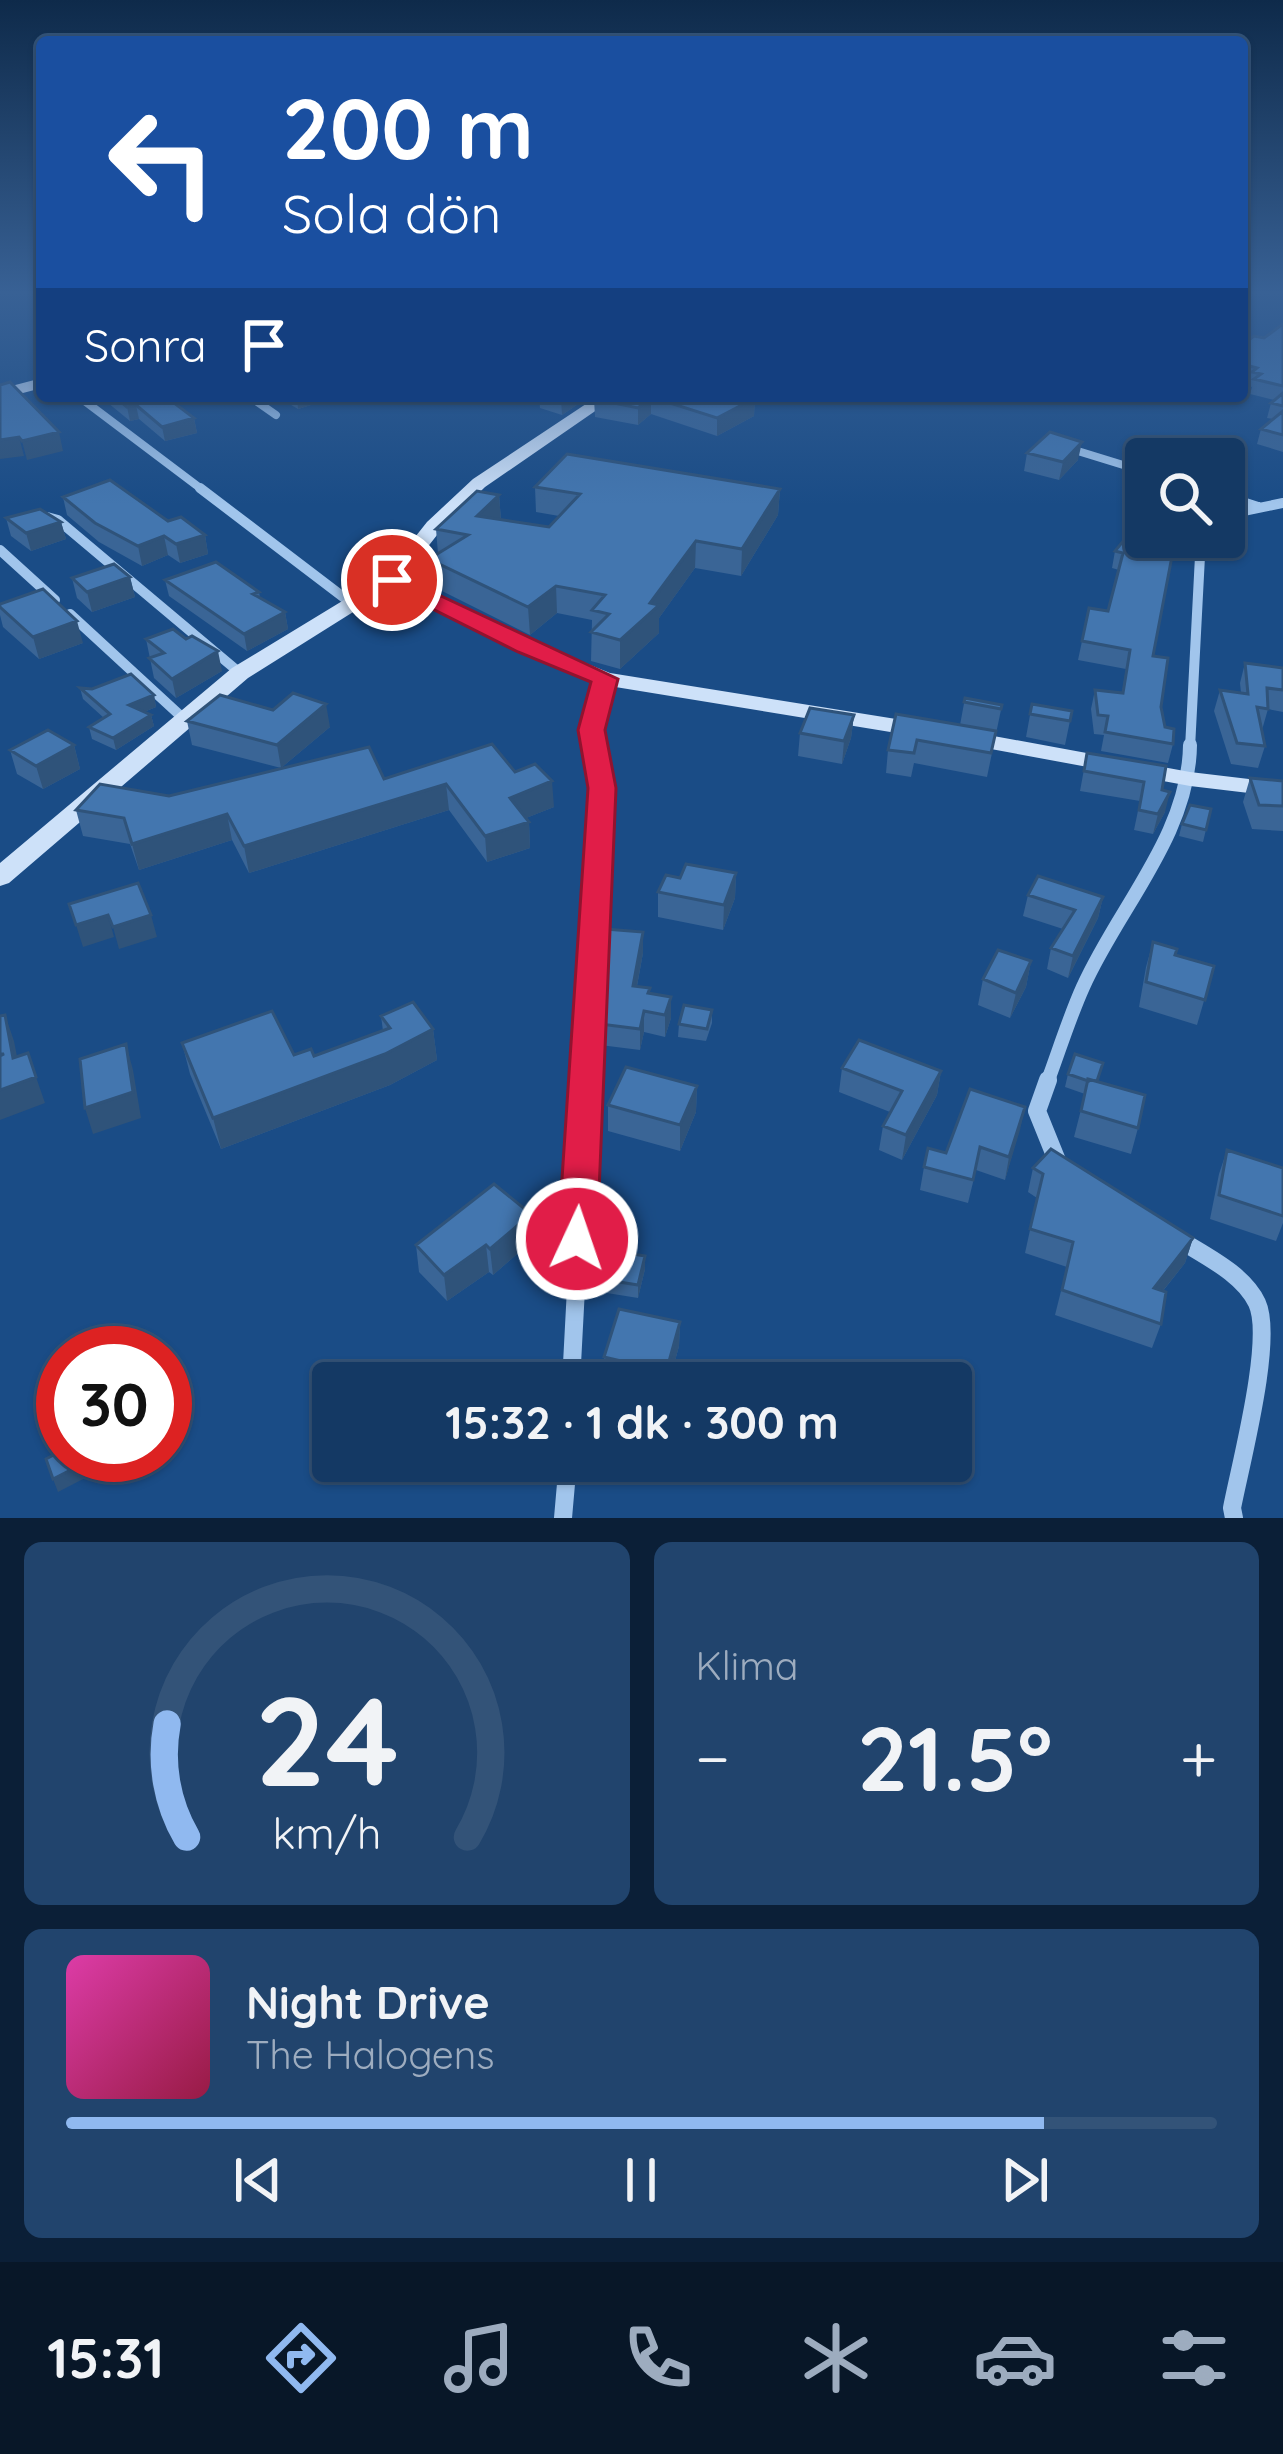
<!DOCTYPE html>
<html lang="tr">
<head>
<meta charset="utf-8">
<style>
  body { margin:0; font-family:Quicksand,sans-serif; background:#21446d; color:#f1f3f6; height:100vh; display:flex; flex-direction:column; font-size:45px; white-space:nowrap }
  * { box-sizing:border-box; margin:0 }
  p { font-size:39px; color:#9dacbf }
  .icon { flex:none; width:66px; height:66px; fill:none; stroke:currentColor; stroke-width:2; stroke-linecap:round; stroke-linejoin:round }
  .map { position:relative; height:1518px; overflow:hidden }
  .sheet { display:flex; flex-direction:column; gap:24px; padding:24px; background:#0b1f37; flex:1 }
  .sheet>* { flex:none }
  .banner { position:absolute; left:36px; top:36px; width:1212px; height:366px; border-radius:12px; box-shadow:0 3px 9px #0004,0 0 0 3px #335378; background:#1a4fa0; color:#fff; overflow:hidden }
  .controls { position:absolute; left:1125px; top:438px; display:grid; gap:24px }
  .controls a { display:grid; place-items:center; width:120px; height:120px; border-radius:12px; background:#143964; box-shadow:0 3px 9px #0004,0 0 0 3px #335378; font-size:60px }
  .speed { position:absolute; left:36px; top:1326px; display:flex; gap:24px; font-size:60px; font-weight:700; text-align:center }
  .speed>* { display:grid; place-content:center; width:156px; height:156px; border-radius:50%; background:#143964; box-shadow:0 3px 9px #0004,0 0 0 3px #335378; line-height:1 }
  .speed .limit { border:18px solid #d22; background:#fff; color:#111 }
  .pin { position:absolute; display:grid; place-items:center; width:102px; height:102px; color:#fff; margin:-51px; border:6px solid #fff; border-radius:50%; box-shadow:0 3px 12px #0007 }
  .me { position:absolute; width:132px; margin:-66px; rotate:3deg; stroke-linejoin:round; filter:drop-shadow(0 0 9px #0008) }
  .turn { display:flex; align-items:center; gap:42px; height:252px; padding:0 48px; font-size:54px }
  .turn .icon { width:156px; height:156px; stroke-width:2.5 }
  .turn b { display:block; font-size:84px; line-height:102px }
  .then { display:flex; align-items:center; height:114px; padding:0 48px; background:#0003; gap:24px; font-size:45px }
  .big { font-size:90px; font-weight:700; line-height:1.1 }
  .sheet .widget { flex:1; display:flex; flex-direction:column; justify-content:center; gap:18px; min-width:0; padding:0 42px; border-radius:18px; background:#21446d }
  .sheet .dial { align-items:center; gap:0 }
  .dial svg { height:312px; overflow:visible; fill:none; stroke:#335378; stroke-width:7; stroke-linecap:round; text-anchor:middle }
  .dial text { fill:#f1f3f6; stroke:none }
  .song { display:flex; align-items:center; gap:36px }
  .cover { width:144px; height:144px; border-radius:18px; background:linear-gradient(135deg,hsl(320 70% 55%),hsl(340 70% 35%)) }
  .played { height:12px; border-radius:6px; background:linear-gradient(90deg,#90b9f0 85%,#335378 85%) }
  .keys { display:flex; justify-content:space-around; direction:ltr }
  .heat { display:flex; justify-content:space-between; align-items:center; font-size:66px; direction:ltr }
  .sheet .tiles { flex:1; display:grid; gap:24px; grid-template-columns:1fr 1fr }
  .widget:last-child { grid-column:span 2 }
  .trip { position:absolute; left:312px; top:1362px; width:660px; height:120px; border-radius:12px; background:#143964; box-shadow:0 3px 9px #0004,0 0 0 3px #335378; font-weight:700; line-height:120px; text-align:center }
  .dock { display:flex; height:192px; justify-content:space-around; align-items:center; background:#081728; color:#9dacbf }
  .dock .icon { width:84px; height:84px }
  .dock .on { color:#90b9f0 }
  .dock b { font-size:54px; color:#f1f3f6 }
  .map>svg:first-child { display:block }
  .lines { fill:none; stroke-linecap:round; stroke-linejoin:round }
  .street-far3 { stroke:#a1c5ec; stroke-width:8 }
  .street-far2 { stroke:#a1c5ec; stroke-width:10 }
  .street-far1 { stroke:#a1c5ec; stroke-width:14 }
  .street { stroke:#a1c5ec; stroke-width:18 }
  .secondary { fill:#cde1f9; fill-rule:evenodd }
  .wall { fill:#3a6596 }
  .shaded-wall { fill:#2f537a }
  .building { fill:#4376af; stroke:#2f537a; stroke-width:3 }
  .route { fill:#e11d48; stroke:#92132f; stroke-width:3 }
</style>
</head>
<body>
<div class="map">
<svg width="1283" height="1518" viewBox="0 0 1283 1518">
  <rect width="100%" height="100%" fill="#1a4c86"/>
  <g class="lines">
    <path class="street-far3" d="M78 396 204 491
      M249 396 276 415
      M1068 448 1146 472"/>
    <path class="street-far2" d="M200 488 355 606
      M1224 496 1258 507
      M1224 515 1283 503
      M47 517 58 520 240 673
      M0 550 55 600
      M70 614 184 719
      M594 748 591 730 605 679
      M1190 748 1201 537"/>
    <path class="street-far1" d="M587 1083 602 788 594 745
      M1047 1083C1059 1051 1069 1018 1083 987 1118 908 1189 835 1190 745"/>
    <path class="street" d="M1048 1080 1037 1111 1058 1163
      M1177 1238C1203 1255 1243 1273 1257 1303 1274 1339 1240 1466 1232 1508L1234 1518
      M571 1383 587 1080
      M563 1518 568 1461"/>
    <path class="secondary" d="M42 378V388L0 399V389Z
      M598 396H617L485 487 441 530 404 577 534 642 610 673 921 723 933 730 929 735 921 737 597 684 518 652 393 587 248 678 9 883 0 886V863L232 668 385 575 427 522 473 479Z
      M961 730 1190 772 1283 783V797L1190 786 953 742 949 737Z"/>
  </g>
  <path class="wall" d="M1283 324V452L1257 444 1261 429 1273 419 1267 418 1271 403 1274 400 1250 394 1252 387 1248 386 1250 381 1242 379V345L1264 338Z
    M91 396H189L171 401 194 418 197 433 165 441 139 419 130 421 102 398 96 399Z
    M276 396H323L324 401 298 409Z
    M539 396H590L562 415 540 408Z
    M599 396 755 398 754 416 717 436 651 414 638 425 595 417 594 399Z
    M1027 453 1078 460 1059 480 1024 471Z
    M535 487 780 489 778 515 741 576 695 568 659 618V633L620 669 591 661 592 620 557 613 530 635 432 586 429 559 438 554 436 529 499 495 501 520 549 527 559 516 536 512Z
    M63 497 168 521 205 535 208 554 180 563 168 555 142 566 99 542 67 515Z
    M6 518 61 522 66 539 31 551 11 536Z
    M1146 537H1159L1155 547 1153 656 1165 727 1173 744 1168 763 1101 751 1104 735 1094 734 1091 709 1095 690 1122 693 1126 669 1078 660 1089 608 1108 611 1119 570 1112 568 1115 551Z
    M130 577 135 597 92 612 77 598 72 578Z
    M165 580 259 592 260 598 285 612 288 629 247 651 169 596Z
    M413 589 415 610 395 623 368 613 366 591Z
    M0 604 83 643 39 659 3 627 0 615Z
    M146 639 222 671 176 698 154 678Z
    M1245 663 1283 668V712L1268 709 1262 730 1265 746 1258 768 1231 764 1214 711 1220 690 1241 693 1240 683Z
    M80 688 154 695 156 707 144 712 151 715 154 726 116 750 92 739 89 727 104 718 83 699Z
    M965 698 1002 705 987 777 914 763 911 777 886 773 888 750 960 725Z
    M1032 704 1072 711 1065 745 1026 737Z
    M854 715 851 738 842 764 798 756 800 733Z
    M187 721 330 727 281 768 192 745Z
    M74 745 80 769 43 789 17 774 10 750Z
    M1087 753 1162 790 1165 812 1153 834 1134 830 1140 801 1080 791Z
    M515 772 554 807 526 818 529 822 530 848 487 862 449 810 249 873 232 840 139 870 130 844 83 836 76 810 169 796 384 779Z
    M1250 778 1283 781V831L1252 829 1243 802Z
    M1211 809 1203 842 1179 836 1182 824Z
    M736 873 735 898 723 930 658 917V892L680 878Z
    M1028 895 1103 897 1098 918 1068 978 1047 969 1051 948 1063 929 1023 916Z
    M1153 942 1175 955 1214 966 1197 1025 1139 1007 1146 967Z
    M643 953 637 986 650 993 671 1018 665 1037 644 1032 640 1050 600 1045V1024L605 978 603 957Z
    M1031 961 1026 987 1010 1018 978 1005 983 979Z
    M712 1010V1023L706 1041 678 1037 679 1024Z
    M381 1016 433 1029 437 1060 390 1085 221 1149 190 1074 182 1043 314 1056 383 1031Z
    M842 1068 941 1071 937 1095 902 1160 879 1150 883 1126 890 1112 839 1092Z
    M1068 1074 1098 1081 1138 1128 1131 1154 1074 1137 1085 1094 1065 1087Z
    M697 1086 696 1112 680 1151 608 1131V1105Z
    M1025 1107 1005 1180 976 1170 968 1203 920 1190 924 1167Z
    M1227 1150 1283 1168V1223L1276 1241 1210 1219 1219 1174Z
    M1033 1168 1193 1238 1185 1263 1163 1291 1161 1324 1152 1348 1055 1315 1067 1267 1025 1253 1037 1198 1028 1192Z
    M533 1240 493 1275 489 1272 447 1301 419 1272 416 1245Z
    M645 1269 638 1298 607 1293V1280Z
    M680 1322 679 1346 669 1383H613L605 1381 604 1357Z
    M697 1461H748L744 1476Z"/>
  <path class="shaded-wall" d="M158 396H189L160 404Z
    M297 396H323L324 401 298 409Z
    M565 396H590L562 415 561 398Z
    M651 397V414L638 425V408Z
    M755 398 754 416 717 436V418Z
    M136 405 139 419 130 421 127 407Z
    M194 418 197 433 165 441 162 427Z
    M59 432 63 451 27 460 22 441Z
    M19 437 24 456 0 459V440Z
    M1082 442 1078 460 1059 480 1063 462Z
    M780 489 778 515 741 576 742 549Z
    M499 495 501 520 477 516Z
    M61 522 66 539 31 551 26 533Z
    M205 535 208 554 180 563 176 544Z
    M164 536 168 555 142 566 138 546Z
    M696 541 695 568 659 618V633L620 669V640Z
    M130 577 135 597 92 612 87 592Z
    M556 586 557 613 530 635 528 607Z
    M413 589 415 610 395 623 392 601Z
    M285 612 288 629 247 651 244 634Z
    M77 621 83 643 39 659 33 637Z
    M218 651 222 671 176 698 172 679Z
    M154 695 156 707 132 717 129 705Z
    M326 704 330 727 281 768 277 745Z
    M151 715 154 726 116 750 113 738Z
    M854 715 851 738 842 764 844 741Z
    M74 745 80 769 43 789 36 766Z
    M552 781 554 807 511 824 510 798Z
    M446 784 449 810 249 873 244 846Z
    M1170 792 1165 812 1153 834 1158 814Z
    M227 814 232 840 139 870 132 844Z
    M529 822 530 848 487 862 485 836Z
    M736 873 735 898 723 930 724 905Z
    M1103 897 1098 918 1068 978 1073 956Z
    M108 915 114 937 83 947 76 925Z
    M151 915 157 937 119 949 113 927Z
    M643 932V953L633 1007V986Z
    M1031 961 1026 987 1010 1018 1016 993Z
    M671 997V1018L665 1037V1015Z
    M644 1011V1032L640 1050V1029Z
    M5 1015 14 1041 22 1082 36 1077 45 1103 0 1120V1090L13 1058Z
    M433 1029 437 1060 390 1085 221 1149 213 1118Z
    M126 1044 133 1070 141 1118 93 1134 85 1108Z
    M941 1071 937 1095 902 1160 906 1135Z
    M697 1086 696 1112 680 1151V1125Z
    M1025 1107 1020 1130 1005 1180 1009 1157Z
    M531 1214 533 1240 493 1275 490 1249Z
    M1193 1238 1185 1263 1146 1312 1154 1288Z
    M486 1245 489 1272 447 1301 444 1275Z
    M645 1256V1269L638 1298V1285Z
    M680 1322 679 1346 669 1383H663Z
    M100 1455H114L116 1462 58 1492 53 1479Z"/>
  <path class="building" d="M1283 324V386L1254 379 1261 374 1252 372 1257 368 1242 364V345L1254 336 1264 338Z
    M10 382 59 432 22 441 19 437 0 440V385Z
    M1283 393V406L1271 403Z
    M114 396H165L194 418 162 427 136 405 127 407Z
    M599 396H748L755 398 717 418 651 397 638 408 594 399Z
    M1283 411V435L1261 429Z
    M1050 432 1082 442 1063 462 1027 453Z
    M567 454 780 489 742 549 696 541 650 603 659 605 620 640 591 632 609 614 592 610 605 595 556 586 528 607 429 559 468 535 436 529 477 491 499 495 477 516 549 527 580 494 535 487Z
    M110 480 168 521 181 517 205 535 176 544 164 536 138 546 95 523 63 497Z
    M40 509 61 522 26 533 6 518Z
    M1143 517 1146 518V537H1155L1151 546 1173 551 1153 656 1168 658 1161 707 1165 727 1174 729 1173 744 1105 732 1108 716 1098 715 1095 690 1123 693 1130 650 1082 641 1089 608 1108 611 1123 553 1115 551Z
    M216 562 259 592 253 594 285 612 244 634 165 580Z
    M114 564 130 577 87 592 72 578Z
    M386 579 413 589 392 601 366 591Z
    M43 589 77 621 33 637 0 607V604Z
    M173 629 186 639 192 636 218 651 172 679 149 658 164 653 146 639Z
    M1245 663 1283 668V690L1267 688 1268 709 1257 707 1265 746 1237 743 1220 690 1248 694Z
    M131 674 154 695 129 705 151 715 113 738 89 727 110 714 80 688 92 689Z
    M293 693 326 704 277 745 187 721 220 695 273 710Z
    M965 698 1002 705 1001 709 964 702Z
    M1032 704 1072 711 1070 721 1030 714Z
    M810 708 854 715 844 741 800 733Z
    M896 714 996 731 991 753 917 740 914 753 888 750Z
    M48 730 74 745 36 766 10 750Z
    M492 744 515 772 535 764 552 781 510 798 529 822 485 836 446 784 244 846 227 814 132 844 124 818 76 810 100 784 169 796 369 747 384 779Z
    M1087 753 1166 766 1162 790 1170 792 1158 814 1139 810 1144 782 1084 771Z
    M1250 778 1283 781V806L1259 805Z
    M1190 805 1211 809 1206 830 1182 824Z
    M686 864 736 873 724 905 658 892 666 875 680 878Z
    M1038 876 1103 897 1073 956 1051 948 1075 910 1028 895Z
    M138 883 151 915 113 927 108 915 76 925 69 904Z
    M605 929 643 932 633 986 650 988 648 993 671 997 665 1015 644 1011 640 1029 600 1024 607 957H603Z
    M1153 942 1177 949 1175 955 1214 966 1205 1000 1146 982Z
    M998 950 1031 961 1016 993 983 979Z
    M413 1002 433 1029 385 1054 213 1118 182 1043 272 1011 294 1055 311 1049 314 1056 390 1028 381 1016Z
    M684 1005 712 1010 707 1029 679 1024Z
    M5 1015 13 1058 28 1053 36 1077 0 1090V1056L4 1054H0V1016Z
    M859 1040 941 1071 906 1135 883 1126 902 1091 842 1068Z
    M126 1044 133 1092 85 1108 80 1059Z
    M1075 1054 1103 1063 1097 1081 1088 1079V1081L1068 1074Z
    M626 1067 697 1086 680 1125 608 1105Z
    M1088 1079 1145 1095 1138 1128 1081 1111Z
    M970 1089 1025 1107 1009 1157 980 1147 973 1180 924 1167 928 1148 946 1153Z
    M1051 1149 1193 1238 1154 1288 1166 1292 1161 1324 1062 1290 1073 1242 1030 1229 1043 1174 1033 1168Z
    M1227 1150 1283 1168V1216L1219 1195Z
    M494 1184 531 1214 490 1249 486 1245 444 1275 416 1245Z
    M615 1251 645 1256 638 1285 607 1280Z
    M619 1309 680 1322 663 1383H641L647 1367 604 1357Z
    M735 1366 769 1377 767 1383H729Z
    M63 1450V1455H100L53 1479 46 1459Z"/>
  <linearGradient id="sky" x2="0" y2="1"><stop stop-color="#0e2a4a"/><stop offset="0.58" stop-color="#386195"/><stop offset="1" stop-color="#386195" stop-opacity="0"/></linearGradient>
  <rect width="1283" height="505" fill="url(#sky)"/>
  <path class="route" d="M392 573 618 679 605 730 616 788 597 1239 591 1251 577 1256 563 1251 558 1239 588 788 578 730 591 682 518 652 383 584 380 580Z"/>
</svg>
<div class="controls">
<a><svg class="icon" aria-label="search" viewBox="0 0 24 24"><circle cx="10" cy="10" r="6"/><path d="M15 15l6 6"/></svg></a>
</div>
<div class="speed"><div class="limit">30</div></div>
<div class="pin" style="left:392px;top:580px;background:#d93025"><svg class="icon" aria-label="arrive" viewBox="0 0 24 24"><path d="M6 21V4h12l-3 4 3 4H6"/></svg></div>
<svg class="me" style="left:577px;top:1239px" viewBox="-20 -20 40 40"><circle r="17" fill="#e11d48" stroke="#fff" stroke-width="3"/><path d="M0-11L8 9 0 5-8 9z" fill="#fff"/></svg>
<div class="trip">15:32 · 1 dk · 300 m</div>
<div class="banner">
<div class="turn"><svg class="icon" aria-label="left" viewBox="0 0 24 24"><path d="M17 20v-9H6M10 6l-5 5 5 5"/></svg><div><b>200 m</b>Sola dön</div></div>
<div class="then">Sonra<svg class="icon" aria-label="arrive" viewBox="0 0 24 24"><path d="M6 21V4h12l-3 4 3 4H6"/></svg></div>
</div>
</div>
<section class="sheet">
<div class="tiles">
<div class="widget dial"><svg viewBox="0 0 100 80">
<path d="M14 69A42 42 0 1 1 86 69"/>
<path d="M14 69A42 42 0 0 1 9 40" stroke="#90b9f0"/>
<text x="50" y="56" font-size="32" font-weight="700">24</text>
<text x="50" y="72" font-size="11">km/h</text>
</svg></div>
<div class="widget"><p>Klima</p>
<div class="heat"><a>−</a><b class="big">21.5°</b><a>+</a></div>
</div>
<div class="widget">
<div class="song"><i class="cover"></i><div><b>Night Drive</b><p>The Halogens</p></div></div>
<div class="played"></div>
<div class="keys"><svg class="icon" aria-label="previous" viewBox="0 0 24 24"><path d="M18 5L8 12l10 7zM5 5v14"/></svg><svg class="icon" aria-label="pause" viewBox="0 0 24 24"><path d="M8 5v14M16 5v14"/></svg><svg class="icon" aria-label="next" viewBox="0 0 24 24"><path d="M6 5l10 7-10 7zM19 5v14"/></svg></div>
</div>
</div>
</section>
<nav class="dock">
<b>15:31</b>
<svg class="icon on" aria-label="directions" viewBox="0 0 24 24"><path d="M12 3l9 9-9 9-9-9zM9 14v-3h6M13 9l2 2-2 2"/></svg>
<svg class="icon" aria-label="music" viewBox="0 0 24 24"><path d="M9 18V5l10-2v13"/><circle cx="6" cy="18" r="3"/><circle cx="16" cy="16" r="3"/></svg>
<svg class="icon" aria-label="phone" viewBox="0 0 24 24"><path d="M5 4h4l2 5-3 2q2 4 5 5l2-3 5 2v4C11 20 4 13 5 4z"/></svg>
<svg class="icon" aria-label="climate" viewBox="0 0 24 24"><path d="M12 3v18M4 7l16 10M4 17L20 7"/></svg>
<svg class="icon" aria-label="car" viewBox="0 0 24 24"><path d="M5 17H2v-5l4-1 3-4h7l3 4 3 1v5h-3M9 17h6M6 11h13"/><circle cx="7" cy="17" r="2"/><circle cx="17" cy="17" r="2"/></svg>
<svg class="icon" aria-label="filters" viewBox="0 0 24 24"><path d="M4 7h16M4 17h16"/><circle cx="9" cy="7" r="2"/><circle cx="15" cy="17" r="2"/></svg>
</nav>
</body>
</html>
